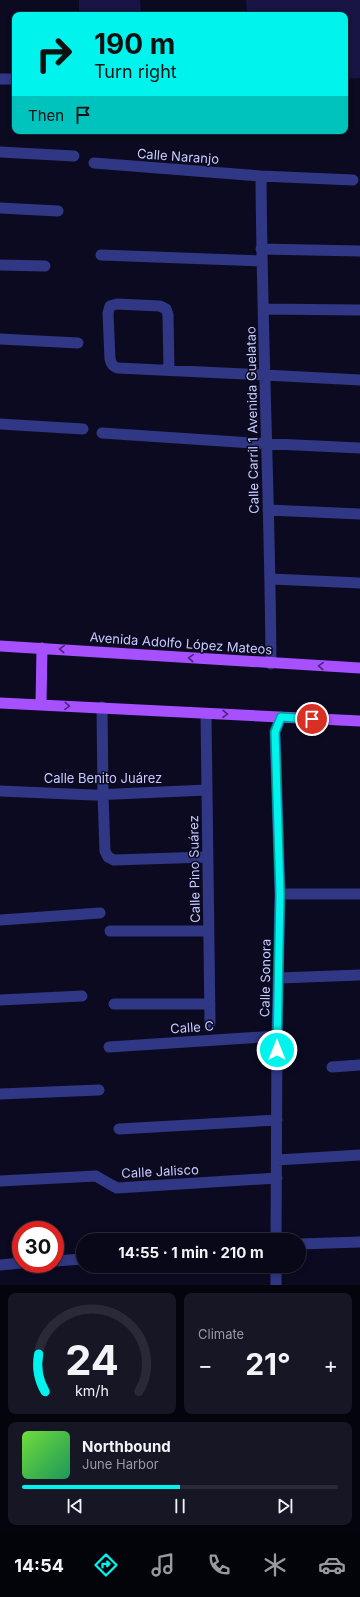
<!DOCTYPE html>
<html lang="en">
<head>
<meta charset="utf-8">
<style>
  body { margin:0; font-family:Inter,sans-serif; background:#161625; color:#f1f3f6; height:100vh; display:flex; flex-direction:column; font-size:15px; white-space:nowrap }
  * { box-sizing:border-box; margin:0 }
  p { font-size:13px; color:#989aa2 }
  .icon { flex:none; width:22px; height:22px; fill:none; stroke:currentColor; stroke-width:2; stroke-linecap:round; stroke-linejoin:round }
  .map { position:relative; height:1285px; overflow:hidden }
  .panel { display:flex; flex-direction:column; gap:8px; padding:8px; background:#04040d; flex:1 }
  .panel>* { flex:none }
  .top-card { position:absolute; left:12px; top:12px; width:336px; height:122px; border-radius:8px; box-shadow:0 2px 6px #0003,0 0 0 1px #292937; background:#00f4ed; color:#111; overflow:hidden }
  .speed { position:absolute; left:12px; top:1221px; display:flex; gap:8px; font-size:20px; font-weight:700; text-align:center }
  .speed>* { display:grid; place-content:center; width:52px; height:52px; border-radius:50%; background:#080818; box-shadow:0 2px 6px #0003,0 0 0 1px #292937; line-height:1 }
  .speed .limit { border:6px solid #d22; background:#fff; color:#111 }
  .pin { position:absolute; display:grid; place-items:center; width:34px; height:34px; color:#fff; margin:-17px; border:2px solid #fff; border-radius:50%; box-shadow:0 1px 4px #0007 }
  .me { position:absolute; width:44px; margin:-22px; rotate:0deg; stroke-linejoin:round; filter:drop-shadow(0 0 3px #0008) }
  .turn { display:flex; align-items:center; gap:14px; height:84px; padding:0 16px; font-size:18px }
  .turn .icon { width:52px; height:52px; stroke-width:2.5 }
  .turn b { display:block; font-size:28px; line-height:34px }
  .then { display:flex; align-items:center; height:38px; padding:0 16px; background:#0003; gap:8px; font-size:15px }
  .big { font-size:30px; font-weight:700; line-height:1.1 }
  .panel .widget { flex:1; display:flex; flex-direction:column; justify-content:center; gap:6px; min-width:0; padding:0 14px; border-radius:8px; background:#161625 }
  .panel .dial { align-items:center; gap:0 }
  .dial svg { height:104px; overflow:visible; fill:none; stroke:#292937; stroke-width:7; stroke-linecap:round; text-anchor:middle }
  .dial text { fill:#f1f3f6; stroke:none }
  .song { display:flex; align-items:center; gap:12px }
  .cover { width:48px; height:48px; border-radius:6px; background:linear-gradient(135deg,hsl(100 70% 55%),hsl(150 70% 35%)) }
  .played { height:4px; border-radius:2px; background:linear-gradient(90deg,#00f4ed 50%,#292937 50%) }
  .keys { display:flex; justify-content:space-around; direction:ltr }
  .heat { display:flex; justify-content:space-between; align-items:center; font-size:22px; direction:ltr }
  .panel .tiles { flex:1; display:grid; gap:8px; grid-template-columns:1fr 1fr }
  .widget:last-child { grid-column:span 2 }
  .trip { position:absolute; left:76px; top:1233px; width:230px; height:40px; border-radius:20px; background:#080818; box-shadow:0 2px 6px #0003,0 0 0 1px #292937; font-weight:700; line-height:40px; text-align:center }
  .dock { display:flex; height:64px; justify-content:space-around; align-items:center; background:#03030a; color:#989aa2 }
  .dock .icon { width:28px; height:28px }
  .dock .on { color:#00f4ed }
  .dock b { font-size:18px; color:#f1f3f6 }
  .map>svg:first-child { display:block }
  .building { fill:#181443 }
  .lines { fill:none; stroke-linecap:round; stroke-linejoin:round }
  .minor { stroke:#303784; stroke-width:11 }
  .primary { stroke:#a750ff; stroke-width:11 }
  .oneway { stroke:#492679 }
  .route-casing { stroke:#009f9a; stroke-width:10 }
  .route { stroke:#00f4ed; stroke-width:7 }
  .labels { text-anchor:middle; stroke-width:3; stroke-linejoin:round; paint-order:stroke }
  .street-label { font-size:13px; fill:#c9caff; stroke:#0b0a20 }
</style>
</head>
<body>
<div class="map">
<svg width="360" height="1285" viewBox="0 0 360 1285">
  <rect width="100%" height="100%" fill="#0b0a20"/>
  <path class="building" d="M79 0H140L141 11 138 15H79Z
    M246 0H360V78L345 79V15H247Z"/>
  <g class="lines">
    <path class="minor" d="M0 79H15
      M0 152 74 156
      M94 163 261 176 353 180
      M261 176C262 339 270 501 271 664
      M0 208 58 211
      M261 249 360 251
      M101 255 261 261
      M0 265 45 266
      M263 309 360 310
      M0 339 78 343
      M169 370 168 315 166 309 160 306 117 304 110 306 108 313 110 359C111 364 113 367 118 368 167 370 216 373 265 375L360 380
      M0 424 83 429
      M102 433 252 443 360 448
      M268 510 360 514
      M271 579 360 583
      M102 707 103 795 105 851 108 857 114 860 207 857
      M206 714 210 1023
      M0 791 93 795 207 790
      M280 894H360
      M0 920 100 913
      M110 931H209
      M279 978 360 975
      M0 1000 82 996
      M114 1004H210
      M109 1047 277 1036
      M332 1067 360 1065
      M0 1094 99 1090
      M119 1129 277 1120
      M277 1160 360 1155
      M0 1181 96 1176C103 1180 109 1184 117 1188L277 1178
      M276 1240 277 1036 280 894 275 731 281 717
      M299 1244 360 1242
      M55 1261 83 1259
      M0 1265 21 1263
      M276 1285V1266"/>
    <path class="primary" d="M0 646 360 668
      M0 703 360 721
      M41 704 42 648"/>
  </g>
  <defs><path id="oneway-chevron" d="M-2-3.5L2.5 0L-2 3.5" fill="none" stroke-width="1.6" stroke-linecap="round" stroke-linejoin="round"/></defs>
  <g class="oneway">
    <use href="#oneway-chevron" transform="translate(62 649) rotate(-176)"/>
    <use href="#oneway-chevron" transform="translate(191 658) rotate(-176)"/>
    <use href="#oneway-chevron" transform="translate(321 666) rotate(-177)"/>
    <use href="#oneway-chevron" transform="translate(67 706) rotate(3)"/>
    <use href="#oneway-chevron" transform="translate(225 714) rotate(3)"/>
  </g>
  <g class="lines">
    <defs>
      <path id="route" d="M277 1050 280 894 275 732 281 717 312 719"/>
    </defs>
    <use href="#route" class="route-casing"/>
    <use href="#route" class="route"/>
  </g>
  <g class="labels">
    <g class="street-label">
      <text transform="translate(178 156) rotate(4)" y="5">Calle Naranjo</text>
      <text transform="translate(252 420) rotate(-91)" y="5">Calle Carril 1 Avenida Guelatao</text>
      <text transform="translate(181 643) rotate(4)" y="5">Avenida Adolfo López Mateos</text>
      <text x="103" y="783">Calle Benito Juárez</text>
      <text transform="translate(194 869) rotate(-91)" y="5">Calle Pino Suárez</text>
      <text transform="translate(265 978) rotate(-89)" y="5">Calle Sonora</text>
      <text transform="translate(192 1027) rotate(-4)" y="5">Calle C</text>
      <text transform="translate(160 1171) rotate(-3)" y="5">Calle Jalisco</text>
    </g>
  </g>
</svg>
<div class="speed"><div class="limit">30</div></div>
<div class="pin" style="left:312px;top:719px;background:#d93025"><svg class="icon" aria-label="arrive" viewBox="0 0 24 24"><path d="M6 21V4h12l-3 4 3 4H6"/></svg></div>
<svg class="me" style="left:277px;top:1050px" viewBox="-20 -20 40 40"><circle r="17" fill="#00f4ed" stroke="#fff" stroke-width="3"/><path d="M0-11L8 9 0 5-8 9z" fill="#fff"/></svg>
<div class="trip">14:55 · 1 min · 210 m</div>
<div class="top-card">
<div class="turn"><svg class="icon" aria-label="right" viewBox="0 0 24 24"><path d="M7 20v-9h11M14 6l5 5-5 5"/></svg><div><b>190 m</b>Turn right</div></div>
<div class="then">Then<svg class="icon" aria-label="arrive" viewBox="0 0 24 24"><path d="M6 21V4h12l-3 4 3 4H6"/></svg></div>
</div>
</div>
<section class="panel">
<div class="tiles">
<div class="widget dial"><svg viewBox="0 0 100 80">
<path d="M14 69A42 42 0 1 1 86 69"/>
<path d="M14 69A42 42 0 0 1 9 40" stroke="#00f4ed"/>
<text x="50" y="56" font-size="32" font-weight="700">24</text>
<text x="50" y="72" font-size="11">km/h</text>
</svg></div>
<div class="widget"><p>Climate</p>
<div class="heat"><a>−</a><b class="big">21°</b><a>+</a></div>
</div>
<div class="widget">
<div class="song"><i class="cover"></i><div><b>Northbound</b><p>June Harbor</p></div></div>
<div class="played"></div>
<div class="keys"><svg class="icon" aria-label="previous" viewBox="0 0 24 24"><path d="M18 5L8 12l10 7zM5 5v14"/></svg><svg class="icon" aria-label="pause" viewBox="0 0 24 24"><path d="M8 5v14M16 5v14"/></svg><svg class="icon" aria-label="next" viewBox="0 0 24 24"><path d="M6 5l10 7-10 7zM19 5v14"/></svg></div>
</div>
</div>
</section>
<nav class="dock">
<b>14:54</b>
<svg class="icon on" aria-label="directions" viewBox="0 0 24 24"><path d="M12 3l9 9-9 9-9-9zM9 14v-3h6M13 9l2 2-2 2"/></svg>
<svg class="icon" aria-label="music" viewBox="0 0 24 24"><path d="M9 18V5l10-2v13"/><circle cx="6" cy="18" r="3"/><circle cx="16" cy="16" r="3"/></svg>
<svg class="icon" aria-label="phone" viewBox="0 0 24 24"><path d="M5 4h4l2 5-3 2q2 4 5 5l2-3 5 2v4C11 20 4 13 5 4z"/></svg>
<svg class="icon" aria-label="climate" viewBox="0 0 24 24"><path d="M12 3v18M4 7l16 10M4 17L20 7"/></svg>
<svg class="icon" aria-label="car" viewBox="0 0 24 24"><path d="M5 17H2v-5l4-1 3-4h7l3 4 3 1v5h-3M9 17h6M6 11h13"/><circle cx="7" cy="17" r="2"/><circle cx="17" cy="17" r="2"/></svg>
</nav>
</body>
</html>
